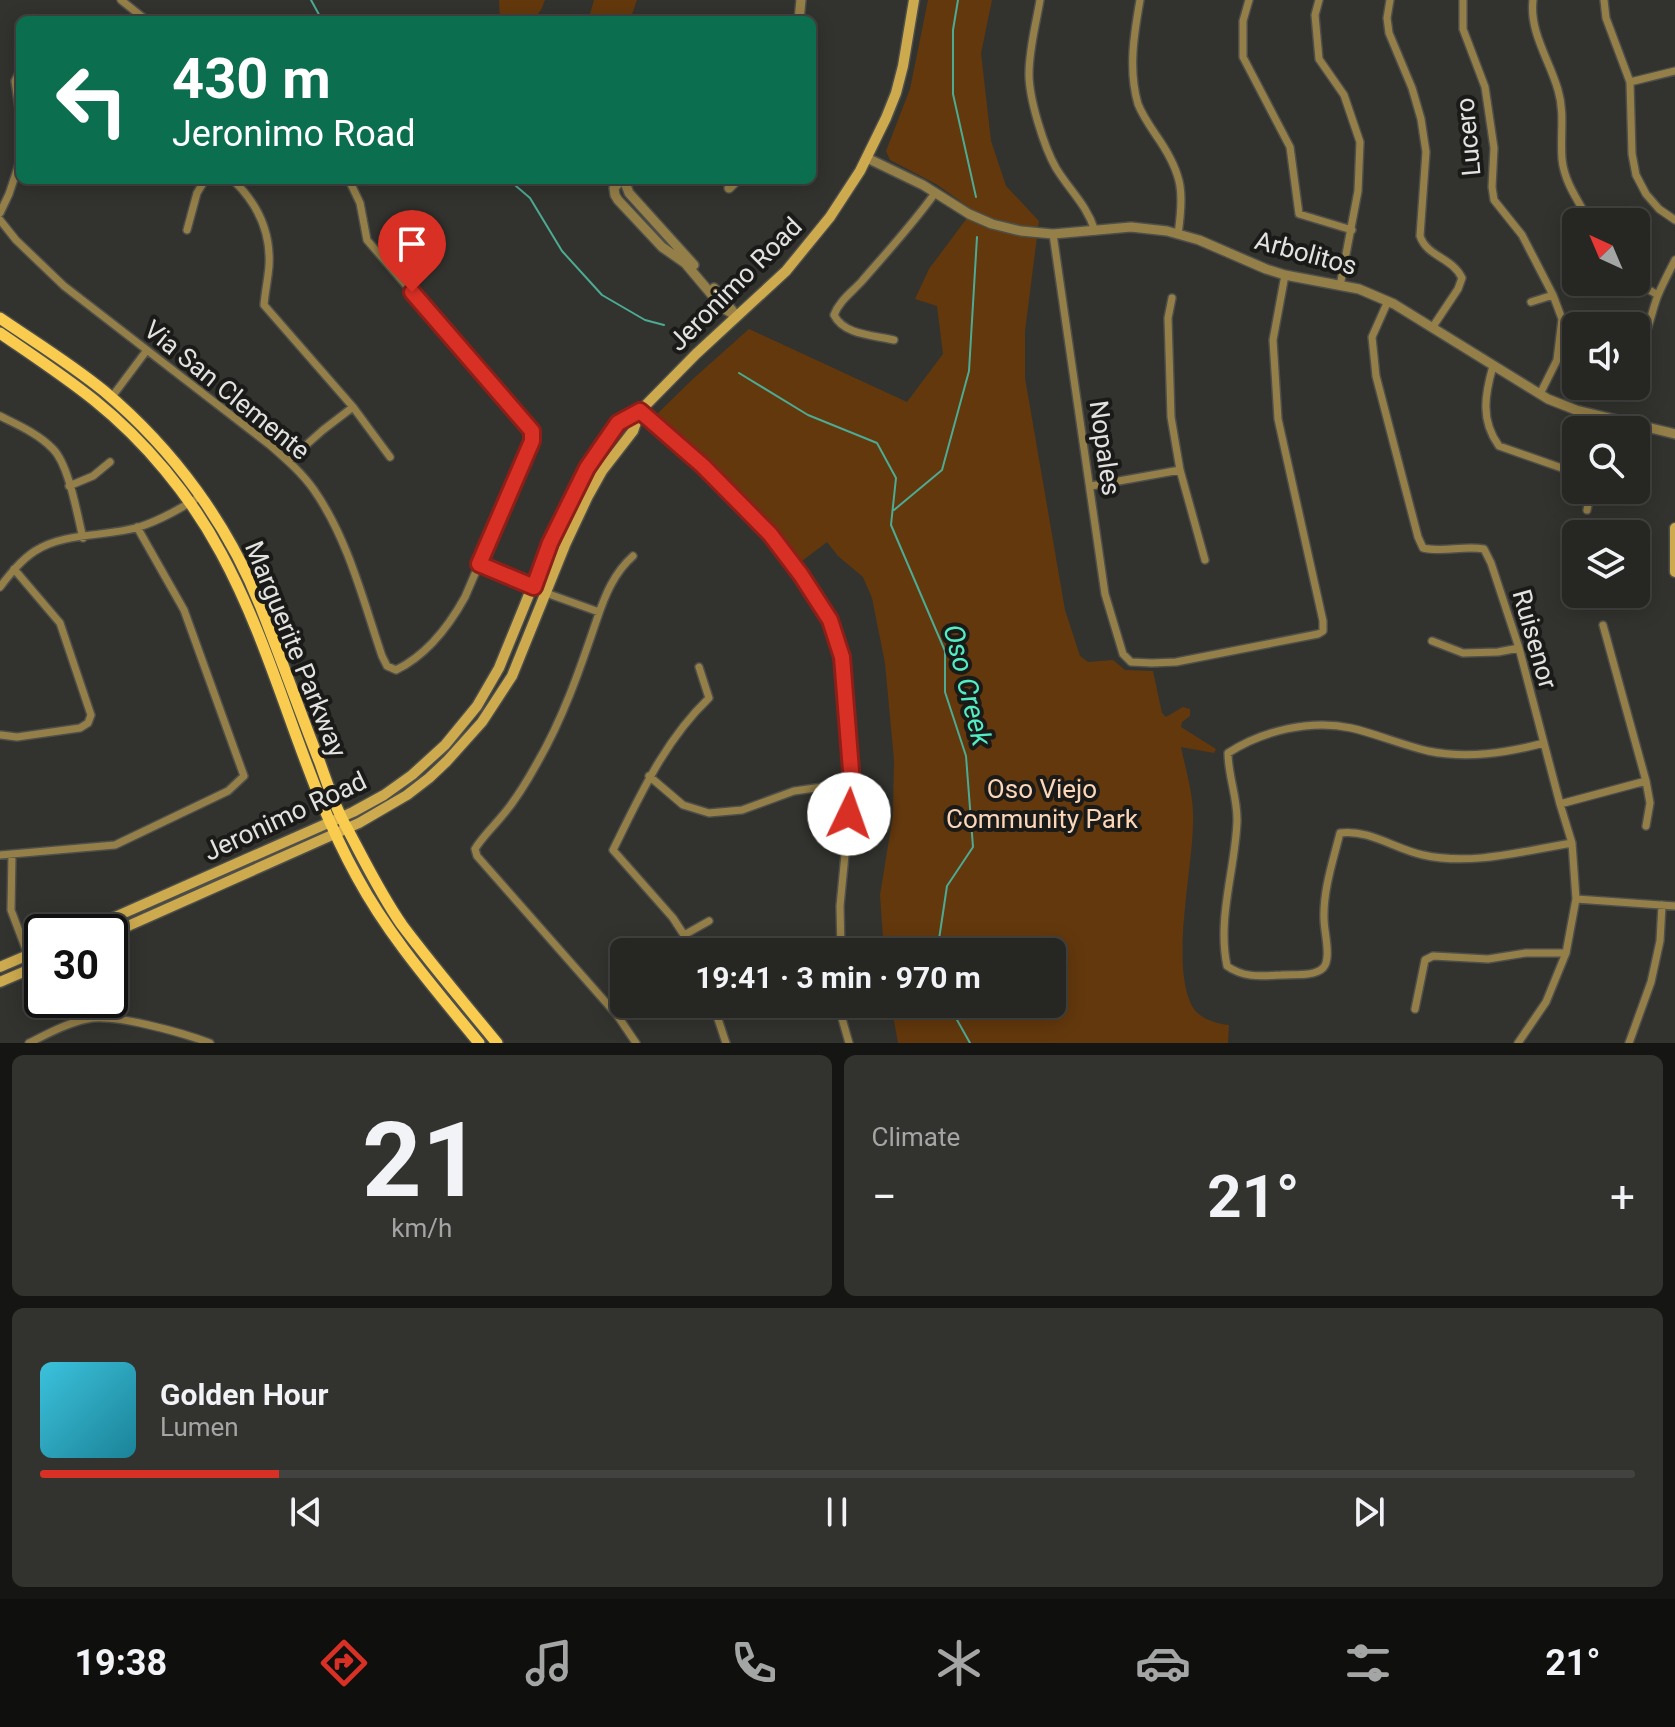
<!DOCTYPE html>
<html lang="en">
<head>
<meta charset="utf-8">
<style>
  body { margin:0; font-family:Roboto,sans-serif; background:#32322f; color:#f1f3f6; height:100vh; display:flex; flex-direction:column; font-size:30px; white-space:nowrap }
  * { box-sizing:border-box; margin:0 }
  p { font-size:26px; color:#a4a5a5 }
  .icon { flex:none; width:44px; height:44px; fill:none; stroke:currentColor; stroke-width:2; stroke-linecap:round; stroke-linejoin:round }
  .map { position:relative; height:1043px; overflow:hidden }
  .drawer { display:flex; flex-direction:column; gap:12px; padding:12px; background:#151513; flex:1 }
  .drawer>* { flex:none }
  .banner { position:absolute; left:16px; top:16px; width:800px; height:168px; border-radius:12px; box-shadow:0 4px 20px #0003,0 0 0 2px #424340; background:#0b6e4f; color:#fff; overflow:hidden }
  .needle { width:52px; rotate:316deg }
  .fabs { position:absolute; left:1562px; top:208px; display:grid; gap:16px }
  .fabs a { display:grid; place-items:center; width:88px; height:88px; border-radius:12px; background:#262622; box-shadow:0 4px 20px #0003,0 0 0 2px #424340; font-size:40px }
  .speed { position:absolute; left:24px; top:914px; display:flex; gap:16px; font-size:40px; font-weight:700; text-align:center }
  .speed>* { display:grid; place-content:center; width:104px; height:104px; border-radius:50%; background:#262622; box-shadow:0 4px 20px #0003,0 0 0 2px #424340; line-height:1 }
  .speed .limit { border:4px solid #111; border-radius:12px; background:#fff; color:#111 }
  .pin { position:absolute; display:grid; place-items:center; width:68px; height:68px; color:#fff; margin:-82px -34px; border-radius:50% 50% 50% 0; rotate:-45deg; box-shadow:0 0 8px #0007 }
  .pin .icon { rotate:45deg }
  .me { position:absolute; width:88px; margin:-44px; rotate:3deg; stroke-linejoin:round; filter:drop-shadow(0 0 6px #0008) }
  .turn { display:flex; align-items:center; gap:28px; height:168px; padding:0 24px; font-size:36px }
  .turn .icon { width:104px; height:104px; stroke-width:2.5 }
  .turn b { display:block; font-size:56px; line-height:68px }
  .big { font-size:60px; font-weight:700; line-height:1.1 }
  .drawer .tile { flex:1; display:flex; flex-direction:column; justify-content:center; gap:12px; min-width:0; padding:0 28px; border-radius:12px; background:#32322f }
  .drawer .dial { align-items:center; gap:0 }
  .dial b { font-size:104px; line-height:1 }
  .song { display:flex; align-items:center; gap:24px }
  .cover { width:96px; height:96px; border-radius:12px; background:linear-gradient(135deg,hsl(190 70% 55%),hsl(190 70% 35%)) }
  .played { height:8px; border-radius:4px; background:linear-gradient(90deg,#d93025 15%,#424340 15%) }
  .keys { display:flex; justify-content:space-around; direction:ltr }
  .heat { display:flex; justify-content:space-between; align-items:center; font-size:44px; direction:ltr }
  .drawer .tiles { flex:1; display:grid; gap:12px; grid-template-columns:1fr 1fr }
  .tile:last-child { grid-column:span 2 }
  .trip { position:absolute; left:610px; top:938px; width:456px; height:80px; border-radius:12px; background:#262622; box-shadow:0 4px 20px #0003,0 0 0 2px #424340; font-weight:700; line-height:80px; text-align:center }
  .dock { display:flex; height:128px; justify-content:space-around; align-items:center; background:#0f0f0e; color:#a4a5a5 }
  .dock .icon { width:56px; height:56px }
  .dock .current { color:#d93025 }
  .dock b { font-size:36px; color:#f1f3f6 }
  .map>svg:first-child { display:block }
  .green { fill:#63380d }
  .lines { fill:none; stroke-linecap:round; stroke-linejoin:round }
  .stream { stroke:#4dab94; stroke-width:2 }
  .minor-casing { stroke:#4e4f4a; stroke-width:10 }
  .tertiary-casing { stroke:#4e4f4a; stroke-width:12 }
  .secondary-casing { stroke:#4e4f4a; stroke-width:13 }
  .primary-casing { stroke:#4e4f4a; stroke-width:14 }
  .minor { stroke:#957f48; stroke-width:7 }
  .tertiary { stroke:#957f48; stroke-width:9 }
  .secondary { stroke:#cdaa4e; stroke-width:10 }
  .primary { stroke:#f9cb4e; stroke-width:11 }
  .route-casing { stroke:#8d1f18; stroke-width:20 }
  .route { stroke:#d93025; stroke-width:14 }
  .labels { text-anchor:middle; stroke-width:8; stroke-linejoin:round; paint-order:stroke }
  .street-label { font-size:26px; fill:#e2e3e0; stroke:#1a1a18 }
  .park-label { font-size:26px; fill:#fbd6b8; stroke:#1a1a18 }
  .water-label { font-size:28px; font-style:italic; fill:#52edc2; stroke:#1a1a18 }
</style>
</head>
<body>
<div class="map">
<svg width="1675" height="1043" viewBox="0 0 1675 1043">
  <rect width="100%" height="100%" fill="#32332e"/>
  <path class="green" d="M499 0H545L541 10 533 20H500Z
    M594 0H637L630 20H608L590 14Z
    M928 0H992L981 53 991 141 1006 186 1039 221 1025 331V378L1065 610 1080 656 1088 662 1113 660 1125 670 1153 671 1162 713 1166 717 1183 707 1190 709V716L1182 722 1181 727 1216 749 1214 753 1181 747C1186 772 1194 795 1193 821 1193 870 1170 963 1192 1006 1198 1018 1216 1024 1229 1025L1228 1043H898L891 1004H1052V952H884L880 895 893 815 894 760 885 663 872 598 863 577 838 556 827 542 802 561 712 469 659 419 658 413 694 378 749 329 907 402 943 354 937 306 915 299 929 269 973 210 936 184 890 160 886 151 910 89Z"/>
  <g class="lines">
    <path class="stream" d="M311 0 322 20
      M958 0 953 30V94L976 197
      M509 180 530 198 562 251 602 295 645 320 664 325
      M739 373 808 415 877 443 896 478 891 525 945 651V692L966 756 973 847 947 886 938 946 940 952
      M894 510 942 470 969 371 977 237
      M952 1004V1011L970 1043"/>
    <defs>
      <path id="minor" d="M121 0 146 20
        M1040 0C1036 24 1029 49 1029 74 1029 99 1044 147 1056 168 1070 191 1087 205 1095 231
        M1140 0C1134 34 1128 70 1138 104 1143 117 1152 129 1160 141 1183 176 1184 193 1178 234
        M1249 0 1243 21V57L1290 147 1299 214 1352 230
        M1319 0 1315 15 1319 59 1344 95 1360 142 1358 191 1340 286
        M1390 0 1387 18 1389 33 1412 88 1421 119 1426 152 1420 236C1427 257 1452 257 1462 278L1458 289 1432 328
        M1463 0V29L1485 87 1494 148 1492 187 1494 200 1522 235 1553 295 1562 319 1557 360 1540 394
        M1533 0C1529 32 1550 61 1558 90 1565 113 1560 136 1562 159 1564 182 1579 202 1590 222
        M1604 0 1606 18 1630 82 1632 154 1636 175 1646 194 1659 209 1675 220
        M20 71 15 81 20 115
        M1630 82 1675 71
        M233 180C257 203 271 232 269 266 268 279 265 292 264 305L353 407 390 457
        M0 213 9 194 19 164 20 149
        M0 220 16 240 64 286 271 446C287 460 302 473 314 490 348 539 363 600 382 656L387 666 396 670C427 655 449 626 465 597L532 441V431L367 240 360 203 349 180
        M187 230 197 193 205 180
        M1053 234 1105 594 1123 654 1131 662 1152 663 1176 662 1318 634 1323 631V621L1278 419 1273 340 1285 275
        M1635 282 1658 295
        M1172 298 1168 318 1171 417 1180 470 1205 560
        M1388 301 1372 337 1376 376 1418 537 1423 548C1444 553 1463 545 1484 549L1491 563 1519 648 1560 804 1572 843 1576 899 1566 953 1546 1002 1518 1043
        M1531 302 1553 295
        M894 340C873 335 844 335 834 315 839 301 852 292 862 281 887 252 913 224 935 193
        M1561 342 1576 345
        M1636 348C1649 335 1651 312 1658 295 1663 283 1669 272 1675 260
        M1493 366C1485 394 1480 420 1499 446L1576 473
        M111 398 147 350
        M640 411 703 466 770 534 801 575 830 620 842 657 852 783 840 906 841 952
        M0 416C18 425 39 434 53 449 69 465 77 514 83 538
        M288 461 323 430 353 407
        M69 486 93 476 110 462
        M1091 486 1180 470
        M1587 510 1591 490
        M633 556C614 573 605 595 597 619 580 669 563 719 536 765 526 783 515 801 502 816 493 827 482 837 475 849L477 856 617 1015 636 1043
        M479 564 546 593 599 612
        M0 587C10 574 21 560 35 551 65 532 106 537 139 527 161 520 181 508 201 496
        M1603 625 1646 781 1650 803 1646 826
        M1432 641 1463 653 1498 652 1519 648
        M1 735 17 737 80 728 88 723 91 715 60 623 14 569
        M1544 743C1506 753 1467 759 1428 751 1402 745 1377 734 1351 728 1310 719 1262 731 1228 753 1228 776 1238 799 1237 822 1235 870 1217 918 1227 966 1244 978 1260 976 1281 975 1293 974 1314 977 1323 968 1332 959 1324 932 1324 919 1323 890 1333 861 1340 833 1369 829 1395 849 1423 855 1472 866 1523 851 1572 843
        M649 776 683 805 709 813 742 810 794 791 852 783
        M1560 804 1646 781
        M12 854 11 910 33 968
        M0 855 115 845 228 791 244 776 184 610 137 527
        M1576 899 1675 906
        M684 935 709 921
        M695 952 673 918 613 850C640 796 664 741 709 698L699 667
        M713 1004 726 1043
        M1415 1009 1425 960 1433 956 1488 959 1526 953H1566
        M841 1015 849 1043
        M29 1043C47 1034 67 1023 87 1019 114 1013 183 1033 210 1043
        M1629 1043 1651 982 1660 941 1662 905"/>
      <path id="tertiary" d="M799 20 801 0
        M867 158 923 185 969 214 992 224 1021 231 1053 234 1131 227 1167 231 1199 240 1266 269 1285 275 1359 289 1394 304 1548 399 1576 410 1675 434
        M621 180 614 188 615 195 618 200 662 247 685 263 723 308 736 316
        M624 180 629 193 694 265
        M729 188 737 180
        M714 288 735 314"/>
      <path id="secondary" d="M1675 528V572
        M81 932 353 812 384 795 412 775 445 745 477 706 499 668 550 543 587 468 618 423 640 411 696 354 786 271 830 217 860 171 886 118 896 93 903 66 914 0
        M110 934 359 823 407 795 429 778 447 761 482 722 512 676 565 545 588 496 602 471 633 431 640 411
        M0 967 42 949
        M0 982 42 964"/>
      <path id="primary" d="M0 318C35 342 71 364 104 391 174 450 229 525 262 610 282 661 300 712 320 763 328 786 336 809 348 830 365 862 381 895 402 925 432 965 465 1004 497 1043
        M0 333C32 355 64 376 94 400 145 441 190 495 221 553 277 656 300 774 357 877 390 938 436 990 479 1043"/>
    </defs>
    <use href="#minor" class="minor-casing"/>
    <use href="#tertiary" class="tertiary-casing"/>
    <use href="#secondary" class="secondary-casing"/>
    <use href="#primary" class="primary-casing"/>
    <use href="#minor" class="minor"/>
    <use href="#tertiary" class="tertiary"/>
    <use href="#secondary" class="secondary"/>
    <use href="#primary" class="primary"/>
  </g>
  <g class="lines">
    <defs>
      <path id="route" d="M412 292 532 431V441L479 564 534 587 550 543 587 468 618 423 640 411 703 466 770 534 801 575 830 620 842 657 852 783 849 814"/>
    </defs>
    <use href="#route" class="route-casing"/>
    <use href="#route" class="route"/>
  </g>
  <g class="labels">
    <g class="street-label">
      <text transform="translate(1468 137) rotate(-95)" y="9">Lucero</text>
      <text transform="translate(1306 253) rotate(15)" y="9">Arbolitos</text>
      <text transform="translate(735 284) rotate(-45)" y="9">Jeronimo Road</text>
      <text transform="translate(227 390) rotate(39)" y="9">Via San Clemente</text>
      <text transform="translate(1105 448) rotate(82)" y="9">Nopales</text>
      <text transform="translate(1535 639) rotate(74)" y="9">Ruisenor</text>
      <text transform="translate(296 649) rotate(68)" y="9">Marguerite Parkway</text>
      <text transform="translate(285 816) rotate(-25)" y="9">Jeronimo Road</text>
    </g>
    <g class="park-label">
      <text x="1042" y="798">Oso Viejo<tspan x="1042" dy="30">Community Park</tspan></text>
    </g>
    <g class="water-label">
      <text transform="translate(968 685) rotate(76)" y="10">Oso Creek</text>
    </g>
  </g>
</svg>
<div class="fabs">
<a><svg class="needle" viewBox="-14 -14 28 28"><path d="M0-13l5 13h-10z" fill="#e53935"/><path d="M0 13l5-13h-10z" fill="#a4a5a5"/></svg></a>
<a><svg class="icon" aria-label="sound" viewBox="0 0 24 24"><path d="M4 9h4l5-4v14l-5-4H4zM17 9q2 3 0 6"/></svg></a>
<a><svg class="icon" aria-label="search" viewBox="0 0 24 24"><circle cx="10" cy="10" r="6"/><path d="M15 15l6 6"/></svg></a>
<a><svg class="icon" aria-label="layers" viewBox="0 0 24 24"><path d="M12 4l9 5-9 5-9-5zM3 14l9 5 9-5"/></svg></a>
</div>
<div class="speed"><div class="limit">30</div></div>
<div class="pin" style="left:412px;top:292px;background:#d93025"><svg class="icon" aria-label="arrive" viewBox="0 0 24 24"><path d="M6 21V4h12l-3 4 3 4H6"/></svg></div>
<svg class="me" style="left:849px;top:814px" viewBox="-20 -20 40 40"><circle r="19" fill="#fff"/><path d="M0-13L10 11 0 6-10 11z" fill="#d93025"/></svg>
<div class="trip">19:41 · 3 min · 970 m</div>
<div class="banner">
<div class="turn"><svg class="icon" aria-label="left" viewBox="0 0 24 24"><path d="M17 20v-9H6M10 6l-5 5 5 5"/></svg><div><b>430 m</b>Jeronimo Road</div></div>
</div>
</div>
<section class="drawer">
<div class="tiles">
<div class="tile dial"><b>21</b><p>km/h</p></div>
<div class="tile"><p>Climate</p>
<div class="heat"><a>−</a><b class="big">21°</b><a>+</a></div>
</div>
<div class="tile">
<div class="song"><i class="cover"></i><div><b>Golden Hour</b><p>Lumen</p></div></div>
<div class="played"></div>
<div class="keys"><svg class="icon" aria-label="previous" viewBox="0 0 24 24"><path d="M18 5L8 12l10 7zM5 5v14"/></svg><svg class="icon" aria-label="pause" viewBox="0 0 24 24"><path d="M8 5v14M16 5v14"/></svg><svg class="icon" aria-label="next" viewBox="0 0 24 24"><path d="M6 5l10 7-10 7zM19 5v14"/></svg></div>
</div>
</div>
</section>
<nav class="dock">
<b>19:38</b>
<svg class="icon current" aria-label="directions" viewBox="0 0 24 24"><path d="M12 3l9 9-9 9-9-9zM9 14v-3h6M13 9l2 2-2 2"/></svg>
<svg class="icon" aria-label="music" viewBox="0 0 24 24"><path d="M9 18V5l10-2v13"/><circle cx="6" cy="18" r="3"/><circle cx="16" cy="16" r="3"/></svg>
<svg class="icon" aria-label="phone" viewBox="0 0 24 24"><path d="M5 4h4l2 5-3 2q2 4 5 5l2-3 5 2v4C11 20 4 13 5 4z"/></svg>
<svg class="icon" aria-label="climate" viewBox="0 0 24 24"><path d="M12 3v18M4 7l16 10M4 17L20 7"/></svg>
<svg class="icon" aria-label="car" viewBox="0 0 24 24"><path d="M5 17H2v-5l4-1 3-4h7l3 4 3 1v5h-3M9 17h6M6 11h13"/><circle cx="7" cy="17" r="2"/><circle cx="17" cy="17" r="2"/></svg>
<svg class="icon" aria-label="filters" viewBox="0 0 24 24"><path d="M4 7h16M4 17h16"/><circle cx="9" cy="7" r="2"/><circle cx="15" cy="17" r="2"/></svg>
<b>21°</b>
</nav>
</body>
</html>
